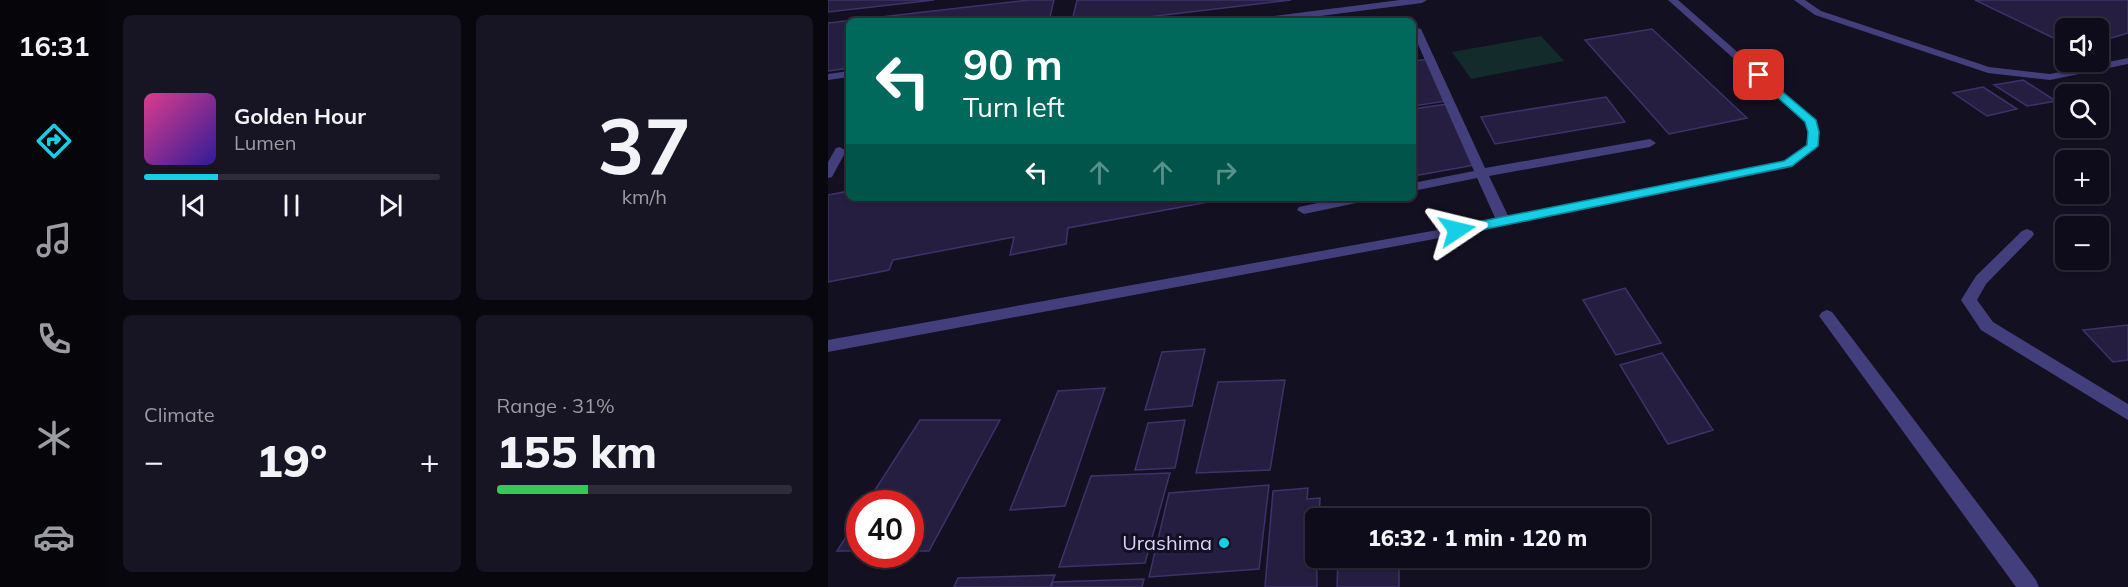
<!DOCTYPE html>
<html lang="en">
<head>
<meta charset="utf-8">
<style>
  body { margin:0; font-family:Mulish,sans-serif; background:#171523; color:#f1f3f6; height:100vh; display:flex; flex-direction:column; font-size:22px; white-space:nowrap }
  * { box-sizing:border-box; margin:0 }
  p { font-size:20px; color:#9b9ba2 }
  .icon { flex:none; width:33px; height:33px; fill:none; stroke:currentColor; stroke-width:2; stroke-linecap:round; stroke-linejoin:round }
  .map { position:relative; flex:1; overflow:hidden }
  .sheet { display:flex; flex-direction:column; gap:15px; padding:15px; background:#08070e; width:720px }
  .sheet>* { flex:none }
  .top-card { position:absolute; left:18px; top:18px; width:570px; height:183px; border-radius:9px; box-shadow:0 2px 4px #0004,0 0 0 2px #2e2c39; background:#00695c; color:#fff; overflow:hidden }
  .fabs { position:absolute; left:1227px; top:18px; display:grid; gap:12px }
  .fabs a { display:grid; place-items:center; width:54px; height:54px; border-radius:9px; background:#0e0c1a; box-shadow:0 2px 4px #0004,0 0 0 2px #2e2c39; font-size:30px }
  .speed { position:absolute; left:18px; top:490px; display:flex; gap:12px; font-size:30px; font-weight:700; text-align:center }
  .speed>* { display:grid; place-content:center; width:78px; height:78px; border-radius:50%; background:#0e0c1a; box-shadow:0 2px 4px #0004,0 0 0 2px #2e2c39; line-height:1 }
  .speed .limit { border:9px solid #d22; background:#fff; color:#111 }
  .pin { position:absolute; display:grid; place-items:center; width:51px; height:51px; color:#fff; margin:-26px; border-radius:12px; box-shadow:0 3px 9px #0006 }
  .me { position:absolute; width:66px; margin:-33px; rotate:80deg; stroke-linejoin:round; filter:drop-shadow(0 0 4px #0008) }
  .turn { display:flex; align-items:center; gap:21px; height:126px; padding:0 18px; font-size:27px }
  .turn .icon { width:78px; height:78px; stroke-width:2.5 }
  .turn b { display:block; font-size:42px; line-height:51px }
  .lanes { display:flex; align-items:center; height:57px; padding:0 18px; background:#0003; justify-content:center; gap:30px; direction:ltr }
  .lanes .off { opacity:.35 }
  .big { font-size:45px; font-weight:800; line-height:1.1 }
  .sheet .widget { flex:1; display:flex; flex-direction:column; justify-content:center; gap:9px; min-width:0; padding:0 21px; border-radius:9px; background:#171523 }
  .sheet .dial { align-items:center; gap:0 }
  .dial b { font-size:78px; line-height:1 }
  .song { display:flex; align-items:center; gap:18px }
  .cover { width:72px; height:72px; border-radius:9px; background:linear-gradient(135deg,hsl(330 70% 55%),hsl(250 70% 35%)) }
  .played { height:6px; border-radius:3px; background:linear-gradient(90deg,#15cfe6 25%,#2e2c39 25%) }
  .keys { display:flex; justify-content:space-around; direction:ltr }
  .heat { display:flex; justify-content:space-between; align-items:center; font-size:33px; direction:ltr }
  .charge { height:9px; border-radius:4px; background:linear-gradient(90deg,#34c759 31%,#2e2c39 0) }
  .sheet .tiles { flex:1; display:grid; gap:15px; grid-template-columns:repeat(2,1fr) }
  .trip { position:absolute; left:477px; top:508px; width:345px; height:60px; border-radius:9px; background:#0e0c1a; box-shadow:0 2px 4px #0004,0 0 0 2px #2e2c39; font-weight:800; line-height:60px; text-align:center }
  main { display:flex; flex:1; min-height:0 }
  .dock { display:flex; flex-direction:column; width:108px; justify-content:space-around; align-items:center; background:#06050a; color:#9b9ba2 }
  .dock .icon { width:42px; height:42px }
  .dock .active { color:#15cfe6 }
  .dock b { font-size:27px; color:#f1f3f6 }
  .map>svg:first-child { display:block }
  .green { fill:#132b2a }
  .building { fill:#251e41; stroke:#3e326b; stroke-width:1.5 }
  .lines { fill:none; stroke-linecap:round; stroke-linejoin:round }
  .service { fill:#423f7c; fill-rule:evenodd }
  .tertiary { fill:#423f7c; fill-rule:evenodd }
  .route { fill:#15cfe6; stroke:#0e8796; stroke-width:1.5 }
  .poi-dot { fill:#15cfe6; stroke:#131022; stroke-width:2 }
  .labels { text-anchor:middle; stroke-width:6; stroke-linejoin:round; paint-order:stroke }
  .near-poi-label { font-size:20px; fill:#d9d4fb; stroke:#131022; text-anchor:end }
</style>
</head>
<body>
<main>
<nav class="dock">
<b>16:31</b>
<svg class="icon active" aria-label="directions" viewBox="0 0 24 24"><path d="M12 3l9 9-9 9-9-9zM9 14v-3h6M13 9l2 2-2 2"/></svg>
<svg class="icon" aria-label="music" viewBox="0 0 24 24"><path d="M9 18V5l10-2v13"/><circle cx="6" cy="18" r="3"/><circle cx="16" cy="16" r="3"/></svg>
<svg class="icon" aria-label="phone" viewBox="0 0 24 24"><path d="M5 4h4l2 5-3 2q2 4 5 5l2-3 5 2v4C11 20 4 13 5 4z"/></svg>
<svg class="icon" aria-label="climate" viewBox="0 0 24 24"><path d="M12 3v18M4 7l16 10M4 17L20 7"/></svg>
<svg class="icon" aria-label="car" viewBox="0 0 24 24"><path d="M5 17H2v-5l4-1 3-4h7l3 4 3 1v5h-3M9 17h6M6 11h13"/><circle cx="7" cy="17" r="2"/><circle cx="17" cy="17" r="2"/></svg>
</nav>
<section class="sheet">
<div class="tiles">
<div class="widget">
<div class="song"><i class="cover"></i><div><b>Golden Hour</b><p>Lumen</p></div></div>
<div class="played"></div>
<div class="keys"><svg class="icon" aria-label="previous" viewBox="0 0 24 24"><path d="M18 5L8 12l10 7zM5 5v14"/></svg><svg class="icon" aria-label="pause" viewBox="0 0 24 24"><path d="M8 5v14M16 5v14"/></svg><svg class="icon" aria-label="next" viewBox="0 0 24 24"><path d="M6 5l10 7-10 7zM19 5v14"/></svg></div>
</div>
<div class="widget dial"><b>37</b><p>km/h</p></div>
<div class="widget"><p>Climate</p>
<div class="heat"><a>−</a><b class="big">19°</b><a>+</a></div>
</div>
<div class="widget"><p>Range · 31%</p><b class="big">155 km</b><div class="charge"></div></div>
</div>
</section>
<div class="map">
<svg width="1300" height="587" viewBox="0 0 1300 587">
  <rect width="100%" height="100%" fill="#131022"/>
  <path class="green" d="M713 36 736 61 643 79 624 52Z"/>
  <path class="building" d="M0 0H106L0 12Z
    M201 0H226L221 21H21V68L0 71V23Z
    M249 0H463L286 21H244Z
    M1147 0H1300V33L1270 42V28H1238V44Z
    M824 29 919 118 841 134 757 40Z
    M585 59 586 61 602 59 619 101 585 106Z
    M1195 80 1228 101 1199 106 1166 85Z
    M1155 87 1189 109 1159 116 1125 93Z
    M778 97 797 122 667 144 653 117Z
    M619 104 647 165 585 176V109Z
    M21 191V198H402L240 228 238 244 182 255 186 237 65 260 61 270 0 282V195Z
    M797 288 833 343 788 355 755 300Z
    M1300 325V360L1285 362 1255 330Z
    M377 349 364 406 317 410 334 352Z
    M834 353 885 430 840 444 792 365Z
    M457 380 442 470 368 473 390 382Z
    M277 388 237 506 182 510 230 391Z
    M92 420H172L101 551H82V504H38Z
    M357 420 347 468 307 470 320 423Z
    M342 473 317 563 231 567 263 476Z
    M441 485 431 569 321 577 341 493Z
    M480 488 479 499 492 498 491 519H488L489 587H437L445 491Z
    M32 515V551H9Z
    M510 558H571V587H509Z
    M227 575 222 587H126L130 578Z
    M316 579 314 587H223L225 582Z"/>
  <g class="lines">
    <path class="service" d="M572 0H599L594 3 453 21H426L431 18Z
      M966 0H977L993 11 1161 67 1222 74 1300 58V64L1222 80 1160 73 987 15Z
      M585 27 593 29 657 168 822 139 828 143 822 147 661 176 683 222 676 226 669 222 649 178 585 191V183L646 171 585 33Z
      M21 71V77L0 80V74Z
      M12 147 18 151 4 177 0 178V162L8 148Z
      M513 198H540L533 202 476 214 469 210 471 207Z
      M1199 229 1204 231 1206 234 1204 237 1158 284 1149 300 1165 322 1300 404V420L1153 330 1133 300 1148 276 1194 231Z
      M999 310 1004 312 1208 580 1211 587H1188L994 320 991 316 994 312Z"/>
    <path class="tertiary" d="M840 0H850L986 119 992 132 988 149 960 168 676 226 0 352V340L676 218 956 161 978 145 980 132 977 122Z"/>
  </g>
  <path class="route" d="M931 72 988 120 991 132 990 146 964 166 629 235 623 230 629 226 956 161 979 145 980 132 977 122 927 77 926 75Z"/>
  <circle class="poi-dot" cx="396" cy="543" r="6"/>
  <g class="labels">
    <g class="near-poi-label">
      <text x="384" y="550">Urashima</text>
    </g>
  </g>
</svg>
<div class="fabs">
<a><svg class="icon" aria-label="sound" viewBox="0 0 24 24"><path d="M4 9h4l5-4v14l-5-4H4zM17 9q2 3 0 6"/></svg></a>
<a><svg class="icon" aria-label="search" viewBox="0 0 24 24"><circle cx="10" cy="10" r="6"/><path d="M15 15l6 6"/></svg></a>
<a>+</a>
<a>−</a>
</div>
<div class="speed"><div class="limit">40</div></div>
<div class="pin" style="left:931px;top:75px;background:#d93025"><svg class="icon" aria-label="arrive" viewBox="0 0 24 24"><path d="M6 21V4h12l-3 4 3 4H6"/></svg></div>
<svg class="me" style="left:629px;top:230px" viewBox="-20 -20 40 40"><path d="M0-17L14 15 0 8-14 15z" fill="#15cfe6" stroke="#fff" stroke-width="4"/></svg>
<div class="trip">16:32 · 1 min · 120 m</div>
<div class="top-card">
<div class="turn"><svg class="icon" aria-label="left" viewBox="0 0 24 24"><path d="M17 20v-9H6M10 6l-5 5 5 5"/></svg><div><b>90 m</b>Turn left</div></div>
<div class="lanes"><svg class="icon" aria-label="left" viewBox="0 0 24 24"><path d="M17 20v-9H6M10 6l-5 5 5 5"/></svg><svg class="icon off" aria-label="ahead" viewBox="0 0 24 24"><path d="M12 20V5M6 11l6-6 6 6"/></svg><svg class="icon off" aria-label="ahead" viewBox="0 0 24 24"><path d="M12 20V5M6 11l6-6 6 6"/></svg><svg class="icon off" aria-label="right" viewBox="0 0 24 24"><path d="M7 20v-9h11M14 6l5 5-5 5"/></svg></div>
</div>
</div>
</main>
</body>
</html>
